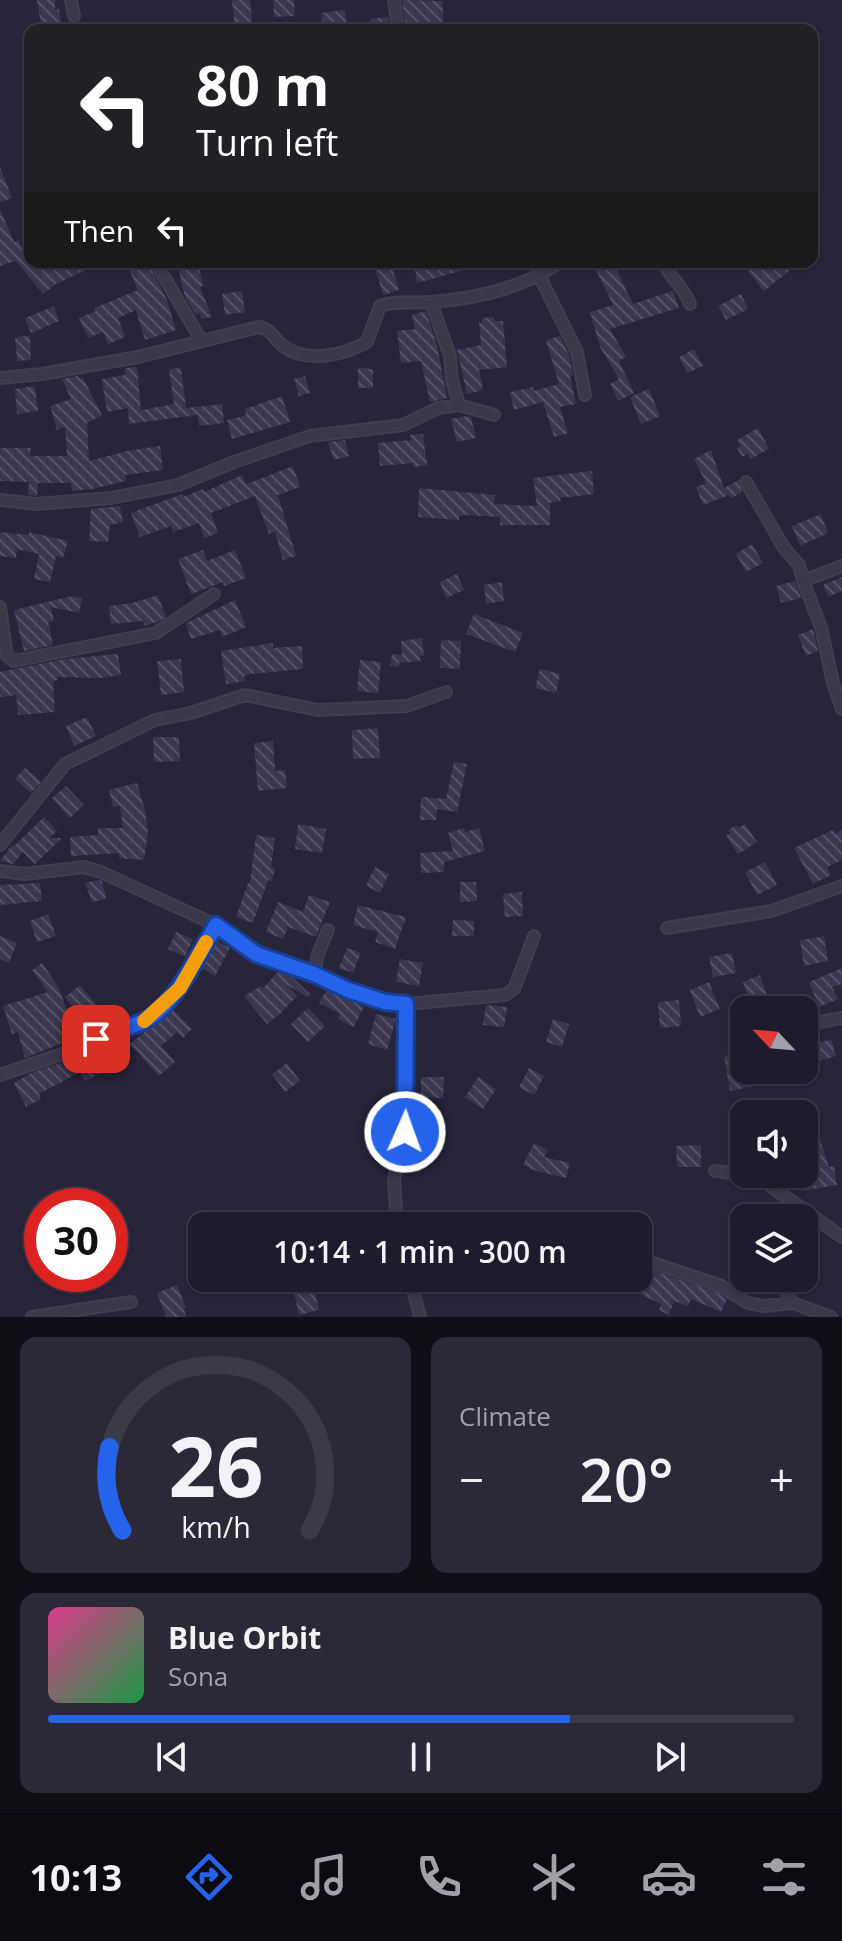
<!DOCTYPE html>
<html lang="en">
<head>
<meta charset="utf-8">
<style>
  body { margin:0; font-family:"Open Sans",sans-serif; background:#2b2838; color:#f1f3f6; height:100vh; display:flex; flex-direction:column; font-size:30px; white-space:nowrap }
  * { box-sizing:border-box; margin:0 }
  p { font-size:26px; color:#a1a1a9 }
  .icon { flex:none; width:44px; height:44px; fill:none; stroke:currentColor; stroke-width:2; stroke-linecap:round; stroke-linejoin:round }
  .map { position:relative; height:1317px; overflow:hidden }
  .panel { display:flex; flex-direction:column; gap:20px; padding:20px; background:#100f18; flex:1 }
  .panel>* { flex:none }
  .hud { position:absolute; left:24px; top:24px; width:794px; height:244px; border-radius:16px; box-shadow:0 2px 6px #0004,0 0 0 2px #3c3948; background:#202124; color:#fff; overflow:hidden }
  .needle { width:52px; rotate:296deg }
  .fabs { position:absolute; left:730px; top:996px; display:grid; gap:16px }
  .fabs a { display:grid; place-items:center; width:88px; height:88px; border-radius:16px; background:#1e1b2c; box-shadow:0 2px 6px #0004,0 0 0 2px #3c3948; font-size:40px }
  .speed { position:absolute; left:24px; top:1188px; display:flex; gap:16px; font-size:40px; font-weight:700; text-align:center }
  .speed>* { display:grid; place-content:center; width:104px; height:104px; border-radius:50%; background:#1e1b2c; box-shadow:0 2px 6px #0004,0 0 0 2px #3c3948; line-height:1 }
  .speed .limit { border:12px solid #d22; background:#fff; color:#111 }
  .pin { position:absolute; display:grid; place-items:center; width:68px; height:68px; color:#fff; margin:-34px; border-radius:16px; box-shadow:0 4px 12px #0006 }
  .me { position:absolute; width:88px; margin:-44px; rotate:2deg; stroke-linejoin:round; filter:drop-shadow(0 0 6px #0008) }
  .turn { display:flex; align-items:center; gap:28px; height:168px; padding:0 40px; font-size:36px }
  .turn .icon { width:104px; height:104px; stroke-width:2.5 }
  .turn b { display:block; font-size:56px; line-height:68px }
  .then { display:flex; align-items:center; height:76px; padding:0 40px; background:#0003; gap:16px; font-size:30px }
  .big { font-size:60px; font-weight:600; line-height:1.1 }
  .panel .widget { flex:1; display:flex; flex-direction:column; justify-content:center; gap:12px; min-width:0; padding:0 28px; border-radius:16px; background:#2b2838 }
  .panel .dial { align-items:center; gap:0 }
  .dial svg { height:208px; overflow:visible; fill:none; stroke:#3c3948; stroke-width:7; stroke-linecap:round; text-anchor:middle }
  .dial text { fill:#f1f3f6; stroke:none }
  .song { display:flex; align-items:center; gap:24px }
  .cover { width:96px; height:96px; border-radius:12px; background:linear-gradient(135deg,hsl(330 70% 55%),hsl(140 70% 35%)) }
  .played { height:8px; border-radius:4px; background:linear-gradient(90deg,#2563eb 70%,#3c3948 70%) }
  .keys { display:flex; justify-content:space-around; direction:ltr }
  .heat { display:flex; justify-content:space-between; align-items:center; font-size:44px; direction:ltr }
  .panel .tiles { flex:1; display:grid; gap:20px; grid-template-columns:1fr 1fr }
  .widget:last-child { grid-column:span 2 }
  .trip { position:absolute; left:188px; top:1212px; width:464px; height:80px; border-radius:16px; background:#1e1b2c; box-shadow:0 2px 6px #0004,0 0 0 2px #3c3948; font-weight:600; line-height:80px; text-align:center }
  .tab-bar { display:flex; height:128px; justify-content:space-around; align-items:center; background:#0c0b12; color:#a1a1a9 }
  .tab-bar .icon { width:56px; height:56px }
  .tab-bar .active { color:#2563eb }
  .tab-bar b { font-size:36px; color:#f1f3f6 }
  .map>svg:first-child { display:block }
  .building { fill:url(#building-back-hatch) }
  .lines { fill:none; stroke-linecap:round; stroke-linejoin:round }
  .street-casing { stroke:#413e50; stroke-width:14 }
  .street { stroke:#3b384a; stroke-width:10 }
  .route-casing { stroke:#184099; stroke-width:20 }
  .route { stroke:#2563eb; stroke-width:14 }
  .slow { stroke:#f59e0b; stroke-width:14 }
</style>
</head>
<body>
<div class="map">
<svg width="842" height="1317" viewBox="0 0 842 1317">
  <defs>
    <pattern id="building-back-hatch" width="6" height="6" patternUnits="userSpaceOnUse" patternTransform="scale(2)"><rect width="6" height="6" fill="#3b3750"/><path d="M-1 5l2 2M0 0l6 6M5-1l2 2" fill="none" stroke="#555268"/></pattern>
  </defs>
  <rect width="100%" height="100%" fill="#28243a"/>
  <path class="building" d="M37 0H55V10L59 9 62 30H42Z
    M232 0H250L253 30H235Z
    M273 0H294L295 16 274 17Z
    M402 0 443 1V27L406 30Z
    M345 10 347 30H323L321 13Z
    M388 17 390 30H372L370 19Z
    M0 167 12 198 0 202Z
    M0 209 14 242 19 240 26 263 85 262 88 269 56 284 43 294 16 261 0 266Z
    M139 262H152L153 273 167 300 176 330 145 340 136 310 118 318 125 337 108 344 103 332 88 338 79 318 96 311 94 308 138 290 128 267Z
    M177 262H198L203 286 200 287 212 317 201 319 200 313 196 315 185 297Z
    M414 262H462L464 270 417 283Z
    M592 262H613L633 304 673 291 679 308 610 329 626 357 619 361 634 393 618 401 610 384 619 379 600 347 590 312 613 305Z
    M741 262H789L793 268 764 291Z
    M391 263 399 290 383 295 375 268Z
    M242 291 245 312 225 315 222 294Z
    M741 294 748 309 726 320 718 306Z
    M54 306 59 321 31 333 25 318Z
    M426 311 437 345 447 398 430 402 421 361 401 363 397 331 415 329 412 315Z
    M494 317V321H503L507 367 479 370 483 390 467 394 457 350 481 345 479 323H482V318Z
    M30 336 31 360 17 361 15 337Z
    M560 336 569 355 573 375 570 376 576 404 560 407 568 433 554 437 543 402 514 410 510 392 533 387 534 391 559 384 546 340Z
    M694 349 703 366 687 373 679 357Z
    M137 367 141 410 174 404 169 369 181 368 186 408 222 404 224 423 199 426 198 415 129 424 128 408 107 412 102 379 125 375V368Z
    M358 368 373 369V388H358Z
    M78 376 80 379 83 378 102 415 87 423 89 461 131 450 160 446 163 470 125 475 126 481 92 489 72 491 71 483H38L37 496 28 495 29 482 0 481V448H31L30 456H67L65 427 57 430 50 406 71 399 62 379Z
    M305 376 310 393 299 396 294 379Z
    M35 386 38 411 17 414 15 389Z
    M649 389 660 416 641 424 630 397Z
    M282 396 290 422 232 439 227 420 246 415 245 409Z
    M467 416 471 417 476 438 457 442 451 419Z
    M758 428 769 449 750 459 748 454 742 457 737 448 741 446 737 440Z
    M423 434 427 465 414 467 413 463 380 466 378 443 411 440 410 435Z
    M345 440 349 456 334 460 328 442Z
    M711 450 724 488 739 480 742 492 731 498 729 495 703 505 696 487 706 483 694 459Z
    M293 466 300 487 278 495 296 556 283 560 275 532 269 534 255 496 211 513 218 533 204 538 199 523 173 532 171 526 140 537 131 513 182 494 183 497 203 489 204 492 242 475 246 484Z
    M592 471 594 494 560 498 561 501 550 503V525H500V517L465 515 459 516V520L418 517 419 488 495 495 494 504 537 506 533 478Z
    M120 506 123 522 110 525 108 542 89 541 91 509Z
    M821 514 828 533 800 546 792 526Z
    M0 532 29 535V532L68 541 63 558 56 556 50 582 34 579 39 554 17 549 16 558 0 556Z
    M752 544 763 563 746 572 736 554Z
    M203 550 207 561 235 550 246 578 224 586 223 582 191 594 178 559Z
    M457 574 464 590 446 598 440 582Z
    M842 577V591L828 597 823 585Z
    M795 581 801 598 781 603 776 586Z
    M502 582 504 601 486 604 484 585Z
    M158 595 166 617 160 621 145 626 143 621 111 624 109 606 132 603Z
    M72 596 82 598 79 613 51 607 54 621 48 622 53 645 24 651 14 610Z
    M235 600 246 627 222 637 220 630 191 639 186 623Z
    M474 614 523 633 515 652 466 634Z
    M813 629 818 651 806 656 798 635Z
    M422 638 424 656H419L421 661 399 663V667L390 666 392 654 402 655 401 641Z
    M441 640 461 641 460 669 440 668Z
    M273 643V648L302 646 303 669 251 674 244 676 245 681 226 684 221 651Z
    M118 654 121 675 100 678 57 677 58 680 53 681 55 712 18 715 16 695 0 697V672L65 659Z
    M181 659 184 692 161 695 157 661Z
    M360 660 381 662 378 693 357 691Z
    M540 669 560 674 556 693 535 688Z
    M87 717 96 736 74 746 66 726Z
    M378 728 380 758 353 759 352 730Z
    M153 737H179L180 761 154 762Z
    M273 741 275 771 285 770 287 788 258 791 254 743Z
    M454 762 467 764 457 812 437 809 436 820H420L421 797 446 799Z
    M25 768 41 782 31 793 15 779Z
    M137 783 145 810 148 832 144 860 119 858V853L71 856 70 837 98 835V828H123L120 806 113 807 109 790Z
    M66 786 84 805 70 818 52 798Z
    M44 817 57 831 49 838H62L35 864 23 852 13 864 0 861 12 845 14 846Z
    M298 824 326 829 322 853 295 849Z
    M745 824 757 842 738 854 726 836 731 833 728 830 736 825 738 828Z
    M464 828 465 832 479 828 485 851 444 862V872L421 873 420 853 453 851 448 833Z
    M833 830 835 834 842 830V860L827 867 831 875 813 884 794 848Z
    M256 835 275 838 271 867 275 868 272 881 268 880 253 923 236 917 248 883H250Z
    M765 862 777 885 757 895 745 872Z
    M375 867 389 874 380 893 366 886Z
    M98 880 102 881 106 899 92 902 85 883Z
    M460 882H476L477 901 460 902Z
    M40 883 42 901 0 905V885Z
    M522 892 523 916 505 917 503 894Z
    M309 895 330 902 316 937 288 927 283 939 266 932 278 902 303 912Z
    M358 905 406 917 395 949 375 942 378 932 353 925Z
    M48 914 56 936 37 942 30 921Z
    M453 920 474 921V936H452Z
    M176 932 193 939 185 957 168 949Z
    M0 936 17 943 9 963 0 959Z
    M824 936 828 961 804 966 800 940Z
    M216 941 230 948 215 976 201 968Z
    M347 948 361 953 353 973 339 968Z
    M732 953 736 973 713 977 709 957Z
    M400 959 423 963 419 986 396 982Z
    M42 963 58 986 77 1037 25 1058 18 1032 12 1034 3 1006 48 992 32 970Z
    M842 968V984L832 987 838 999 819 1007 809 982Z
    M279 971 290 975 310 994 308 997 287 985 297 996 281 1013 267 1024 244 996 261 986 263 988Z
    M760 975 771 1008 753 1010 743 982Z
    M709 982 720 1009 700 1017 690 990Z
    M80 985 107 1017 91 1030 65 997Z
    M327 989 364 1007 354 1027 338 1019 340 1014 319 1003Z
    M679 1000 681 1026 660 1028 658 1002Z
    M486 1005 507 1007 504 1027 483 1025Z
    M308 1008 325 1026 308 1042 291 1024Z
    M172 1009 192 1029 183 1038 177 1032 161 1046 175 1062 159 1076 130 1044Z
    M376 1014 396 1019 387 1050 368 1044Z
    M553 1019 569 1024 562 1047 546 1042Z
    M817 1034 819 1043 831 1039 836 1056 812 1063 806 1037Z
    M93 1052 104 1072 85 1081 80 1072 39 1094 41 1099 26 1107 14 1083 33 1072 62 1063 64 1067Z
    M744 1052V1070H752L755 1086 730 1091 724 1056Z
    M287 1063 300 1081 285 1092 272 1074Z
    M529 1068 544 1076 534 1095 519 1087Z
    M421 1077H444L443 1098 421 1097Z
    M478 1077 496 1089 483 1109 465 1097Z
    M800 1099 801 1114H777L776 1100Z
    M820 1140 829 1167 834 1166 837 1185 802 1191 800 1174 807 1171 804 1145Z
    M534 1143 548 1150 544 1157 570 1163 566 1178 536 1171 523 1165Z
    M701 1145V1167H677L676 1146Z
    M740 1205 765 1210 764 1218H744V1261L729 1258Z
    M638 1266 716 1292 727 1299 721 1312 691 1299 688 1306 674 1301 669 1315 659 1310 661 1304 627 1288 631 1278H638Z
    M177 1285 186 1308H184L186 1317H166L157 1293Z
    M314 1288 319 1310 299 1315 294 1293Z"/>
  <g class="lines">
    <defs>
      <path id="street" d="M71 0 74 16
        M394 0 398 30
        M160 262V270L201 340
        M663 262C670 278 684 287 690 304
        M540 277 577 352 585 395
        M431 302 450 356 452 380 459 405
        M0 378 42 374 138 357 259 327C271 329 274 339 283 346 307 364 344 355 367 342L380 306C396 300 414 304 430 302 475 299 523 288 560 262
        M746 482 784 548 799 565 803 581 821 627 833 683 842 709
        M0 500 36 504 111 498 178 485 234 462 310 436 403 425 438 408 459 405 494 415
        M803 581 842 566
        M0 607 7 656 14 661 156 633 214 594
        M0 845 65 764 155 720 191 713 245 695 318 710 407 706 446 692
        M0 871 25 874 84 867 101 872 216 925 256 954 385 1002 406 1004 505 995 514 989 534 936
        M667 928 771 911 842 886
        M314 974 318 954 328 930
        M804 1025 842 1018
        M0 1075 77 1049 116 1030 146 1020 180 988 216 925
        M715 1171 749 1175 768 1184 842 1237
        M397 1226 394 1180 405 1132 406 1004
        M638 1258 719 1285 748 1303 763 1306 793 1303 831 1317
        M410 1278 420 1317
        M782 1278V1286L793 1303
        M32 1317 131 1302"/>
    </defs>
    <use href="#street" class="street-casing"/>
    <use href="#street" class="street"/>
  </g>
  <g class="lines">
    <defs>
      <path id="route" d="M96 1039C112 1032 128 1028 144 1021 174 1007 199 954 216 925L256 954 314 974 348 990 385 1002 406 1004 405 1132"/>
    </defs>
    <use href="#route" class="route-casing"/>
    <use href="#route" class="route"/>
    <path class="slow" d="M144 1021 180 988 206 942"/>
  </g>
</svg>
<div class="fabs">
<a><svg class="needle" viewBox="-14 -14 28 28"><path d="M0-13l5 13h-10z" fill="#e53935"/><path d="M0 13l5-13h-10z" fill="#a1a1a9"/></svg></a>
<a><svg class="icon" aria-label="sound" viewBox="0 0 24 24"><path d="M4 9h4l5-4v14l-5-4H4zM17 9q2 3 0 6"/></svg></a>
<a><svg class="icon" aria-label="layers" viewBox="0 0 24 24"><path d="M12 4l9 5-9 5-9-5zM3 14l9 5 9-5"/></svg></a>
</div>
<div class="speed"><div class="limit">30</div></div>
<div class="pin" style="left:96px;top:1039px;background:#d93025"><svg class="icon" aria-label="arrive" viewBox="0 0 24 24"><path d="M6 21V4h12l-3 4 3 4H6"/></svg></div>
<svg class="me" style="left:405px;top:1132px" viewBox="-20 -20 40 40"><circle r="17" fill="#2563eb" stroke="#fff" stroke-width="3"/><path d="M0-11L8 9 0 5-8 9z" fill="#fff"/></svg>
<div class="trip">10:14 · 1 min · 300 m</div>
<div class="hud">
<div class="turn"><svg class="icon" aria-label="left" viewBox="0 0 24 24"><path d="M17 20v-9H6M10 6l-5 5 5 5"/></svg><div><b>80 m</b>Turn left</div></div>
<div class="then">Then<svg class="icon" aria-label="left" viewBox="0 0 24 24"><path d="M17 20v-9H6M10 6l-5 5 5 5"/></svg></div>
</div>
</div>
<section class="panel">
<div class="tiles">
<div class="widget dial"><svg viewBox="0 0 100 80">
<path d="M14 69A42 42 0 1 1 86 69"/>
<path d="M14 69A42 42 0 0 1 9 37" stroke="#2563eb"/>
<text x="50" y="56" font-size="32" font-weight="700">26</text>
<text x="50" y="72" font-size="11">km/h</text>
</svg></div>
<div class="widget"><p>Climate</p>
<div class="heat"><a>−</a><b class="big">20°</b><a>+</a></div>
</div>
<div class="widget">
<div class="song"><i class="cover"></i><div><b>Blue Orbit</b><p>Sona</p></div></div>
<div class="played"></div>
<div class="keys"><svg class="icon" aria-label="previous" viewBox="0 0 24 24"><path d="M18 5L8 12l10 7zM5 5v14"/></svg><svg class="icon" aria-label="pause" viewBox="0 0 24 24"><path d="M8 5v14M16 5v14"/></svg><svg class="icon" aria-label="next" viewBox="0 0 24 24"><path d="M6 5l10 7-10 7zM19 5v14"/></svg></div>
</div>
</div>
</section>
<nav class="tab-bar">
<b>10:13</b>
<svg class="icon active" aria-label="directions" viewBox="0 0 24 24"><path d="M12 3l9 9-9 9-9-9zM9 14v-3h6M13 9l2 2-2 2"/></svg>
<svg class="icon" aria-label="music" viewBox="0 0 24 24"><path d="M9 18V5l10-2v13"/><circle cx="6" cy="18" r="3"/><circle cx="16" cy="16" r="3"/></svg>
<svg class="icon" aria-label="phone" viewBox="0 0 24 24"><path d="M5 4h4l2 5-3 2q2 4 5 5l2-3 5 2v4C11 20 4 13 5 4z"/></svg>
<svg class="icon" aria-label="climate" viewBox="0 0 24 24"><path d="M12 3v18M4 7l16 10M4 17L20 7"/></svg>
<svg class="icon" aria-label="car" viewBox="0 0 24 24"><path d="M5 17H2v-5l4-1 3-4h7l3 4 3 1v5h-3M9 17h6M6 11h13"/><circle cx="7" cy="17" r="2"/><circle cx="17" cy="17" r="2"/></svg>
<svg class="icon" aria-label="filters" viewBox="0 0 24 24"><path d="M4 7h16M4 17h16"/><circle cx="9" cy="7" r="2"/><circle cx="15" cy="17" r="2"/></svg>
</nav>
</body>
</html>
